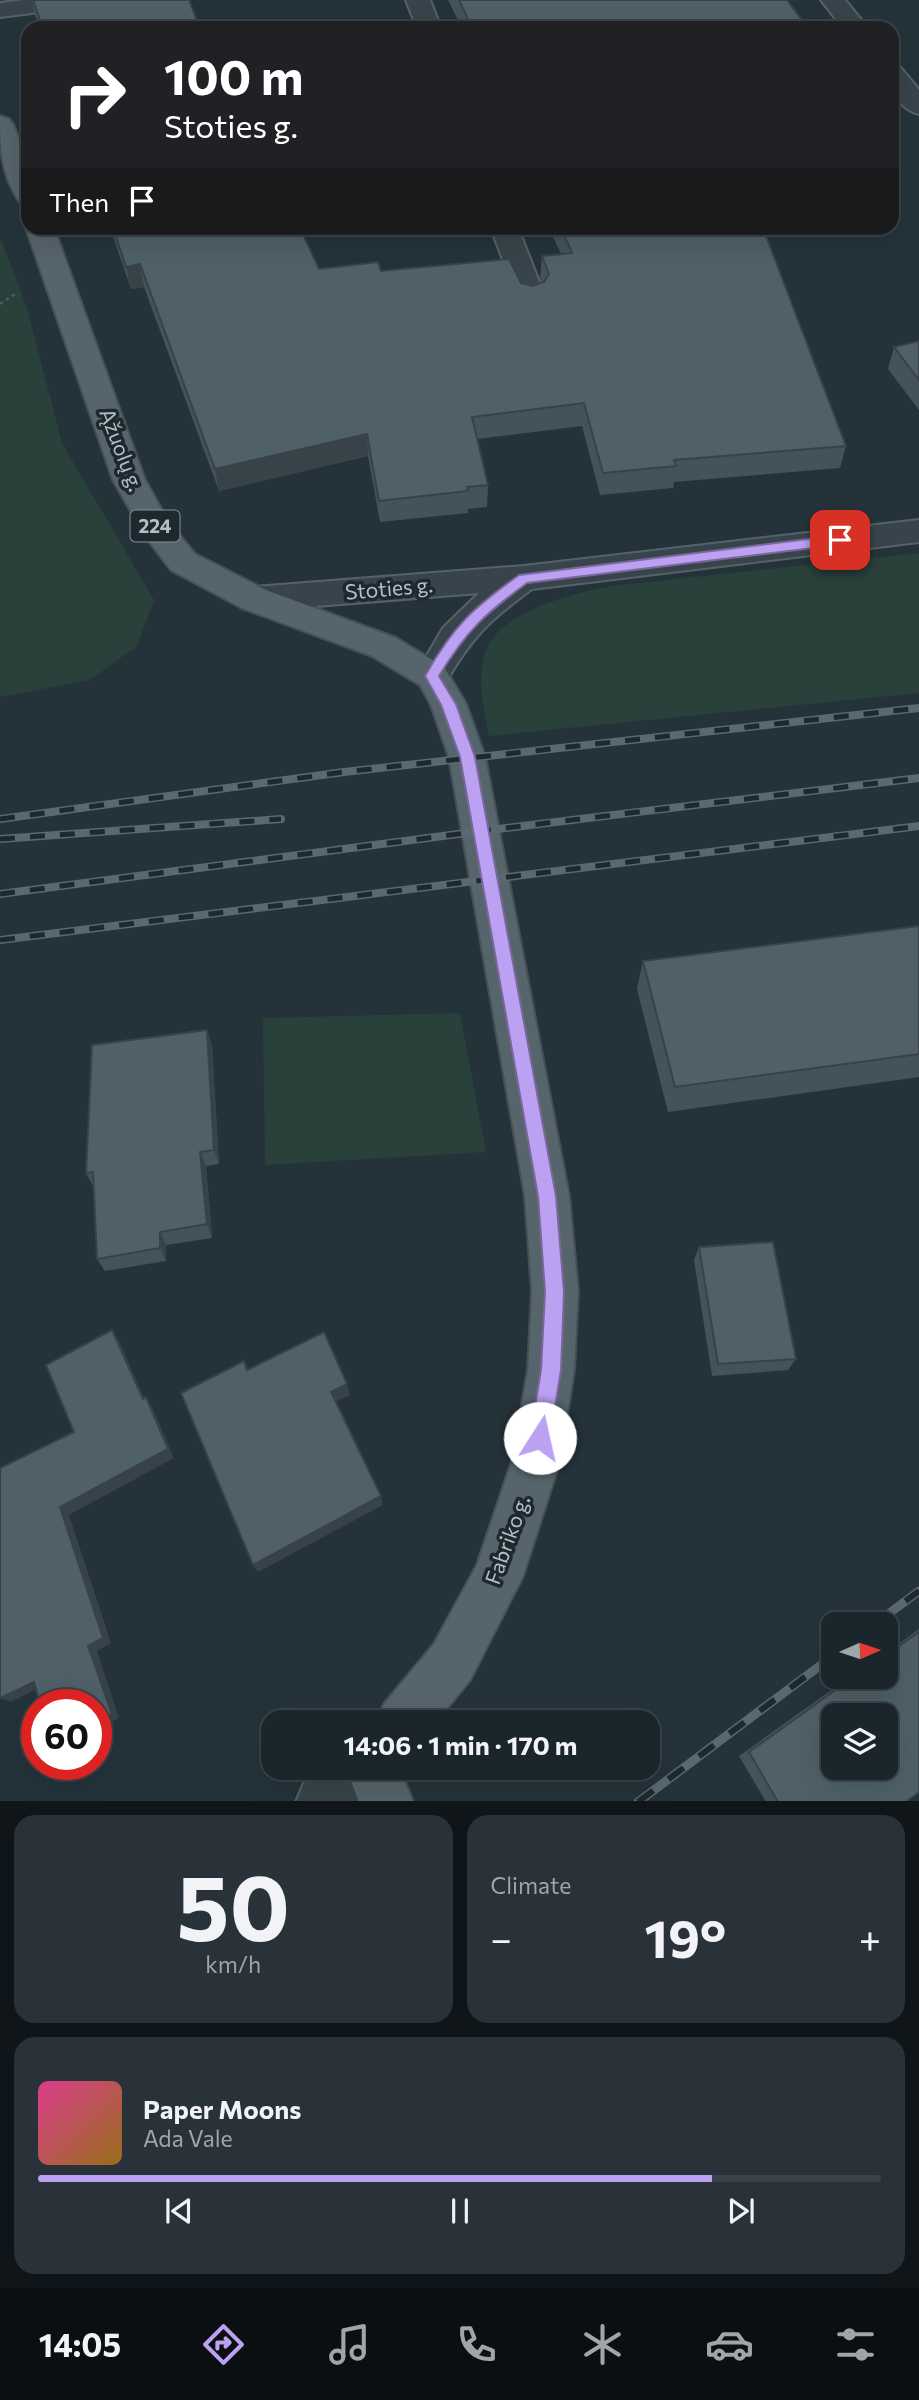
<!DOCTYPE html>
<html lang="en">
<head>
<meta charset="utf-8">
<style>
  body { margin:0; font-family:Commissioner,sans-serif; background:#283238; color:#f1f3f6; height:100vh; display:flex; flex-direction:column; font-size:26px; white-space:nowrap }
  * { box-sizing:border-box; margin:0 }
  p { font-size:23px; color:#a0a5a9 }
  .icon { flex:none; width:38px; height:38px; fill:none; stroke:currentColor; stroke-width:2; stroke-linecap:round; stroke-linejoin:round }
  .map { position:relative; height:1801px; overflow:hidden }
  .side { display:flex; flex-direction:column; gap:14px; padding:14px; background:#0f1518; flex:1 }
  .side>* { flex:none }
  .hud { position:absolute; left:21px; top:21px; width:878px; height:214px; border-radius:21px; box-shadow:0 7px 28px #0002,0 0 0 2px #394348; background:#202124; color:#fff; overflow:hidden }
  .needle { width:46px; rotate:87deg }
  .fabs { position:absolute; left:821px; top:1612px; display:grid; gap:14px }
  .fabs a { display:grid; place-items:center; width:77px; height:77px; border-radius:14px; background:#1b262c; box-shadow:0 7px 28px #0002,0 0 0 2px #394348; font-size:35px }
  .speed { position:absolute; left:21px; top:1689px; display:flex; gap:14px; font-size:35px; font-weight:700; text-align:center }
  .speed>* { display:grid; place-content:center; width:91px; height:91px; border-radius:50%; background:#1b262c; box-shadow:0 7px 28px #0002,0 0 0 2px #394348; line-height:1 }
  .speed .limit { border:10px solid #d22; background:#fff; color:#111 }
  .pin { position:absolute; display:grid; place-items:center; width:60px; height:60px; color:#fff; margin:-30px; border-radius:14px; box-shadow:0 4px 10px #0006 }
  .me { position:absolute; width:77px; margin:-38px; rotate:10deg; stroke-linejoin:round; filter:drop-shadow(0 0 5px #0008) }
  .turn { display:flex; align-items:center; gap:24px; height:147px; padding:0 28px; font-size:32px }
  .turn .icon { width:91px; height:91px; stroke-width:2.5 }
  .turn b { display:block; font-size:49px; line-height:60px }
  .then { display:flex; align-items:center; height:66px; padding:0 28px; background:#0003; gap:14px; font-size:26px }
  .big { font-size:52px; font-weight:700; line-height:1.1 }
  .side .widget { flex:1; display:flex; flex-direction:column; justify-content:center; gap:10px; min-width:0; padding:0 24px; border-radius:21px; background:#283238 }
  .side .dial { align-items:center; gap:0 }
  .dial b { font-size:91px; line-height:1 }
  .song { display:flex; align-items:center; gap:21px }
  .cover { width:84px; height:84px; border-radius:10px; background:linear-gradient(135deg,hsl(330 70% 55%),hsl(40 70% 35%)) }
  .played { height:7px; border-radius:4px; background:linear-gradient(90deg,#bca0f2 80%,#394348 80%) }
  .keys { display:flex; justify-content:space-around; direction:ltr }
  .heat { display:flex; justify-content:space-between; align-items:center; font-size:38px; direction:ltr }
  .side .tiles { flex:1; display:grid; gap:14px; grid-template-columns:1fr 1fr }
  .widget:last-child { grid-column:span 2 }
  .trip { position:absolute; left:261px; top:1710px; width:399px; height:70px; border-radius:21px; background:#1b262c; box-shadow:0 7px 28px #0002,0 0 0 2px #394348; font-weight:700; line-height:70px; text-align:center }
  .tabs { display:flex; height:112px; justify-content:space-around; align-items:center; background:#0b0f12; color:#a0a5a9 }
  .tabs .icon { width:49px; height:49px }
  .tabs .current { color:#bca0f2 }
  .tabs b { font-size:32px; color:#f1f3f6 }
  .map>svg:first-child { display:block }
  .green { fill:#2a403b }
  .lines { fill:none; stroke-linecap:round; stroke-linejoin:round }
  .minor-casing { stroke:#566268; stroke-width:4 }
  .tertiary-casing { stroke:#566268; stroke-width:4 }
  .primary-casing { stroke:#445056; stroke-width:4 }
  .path { stroke:#485c59; stroke-width:2.5; stroke-dasharray:3.5 3.5; stroke-linecap:butt }
  .minor { fill:#38444b; fill-rule:evenodd }
  .tertiary { fill:#38444b; fill-rule:evenodd }
  .primary { fill:#56646b; fill-rule:evenodd }
  .rail-far1-casing { stroke:#5a6971; stroke-width:8 }
  .rail-casing { stroke:#5a6971; stroke-width:9 }
  .rail-far1 { stroke:#1d292f; stroke-width:5; stroke-dasharray:15; stroke-linecap:butt }
  .rail { stroke:#1d292f; stroke-width:6; stroke-dasharray:19; stroke-linecap:butt }
  .wall { fill:#445359 }
  .shaded-wall { fill:#374349 }
  .building { fill:#4f6068; stroke:#374349; stroke-width:2; fill-rule:evenodd }
  .route { fill:#bca0f2; stroke:#7a689d; stroke-width:2 }
  .labels { text-anchor:middle; stroke-width:7; stroke-linejoin:round; paint-order:stroke }
  .shield { fill:#1d292f; stroke:#869299; stroke-width:2 }
  .shield-label { font-size:19px; font-weight:bold; fill:#b3bfc6 }
  .street-label { font-size:21px; fill:#b3bfc6; stroke:#1d292f }
</style>
</head>
<body>
<div class="map">
<svg width="919" height="1802" viewBox="0 0 919 1802">
  <rect width="100%" height="100%" fill="#24333a"/>
  <path class="green" d="M0 237 27 308 62 443 154 600 137 646 90 680 0 697Z
    M919 553V693L489 736C484 711 478 687 483 661 490 613 571 594 611 586Z
    M460 1013 486 1152 265 1165 263 1018Z"/>
  <g class="lines">
    <defs>
      <path id="minor" d="M24 0H92L88 5 80 7 0 17V3Z
        M406 0H430L441 28H417Z
        M821 0H845L868 28H843Z
        M892 66 901 68 919 90V114C895 108 892 86 892 66Z
        M491 228H518L545 297 541 303 531 306 521 303 517 297Z
        M919 520V542L532 589C487 622 472 637 444 685L432 689 420 685 415 676 443 628 479 593 254 611 242 608 237 599 242 590 254 587 524 566Z"/>
      <path id="tertiary" d="M322 1768H388L380 1787 363 1802H296L304 1783Z"/>
      <path id="primary" d="M0 116 9 119 13 124 28 162V203L19 201C1 175 0 146 0 116Z
        M28 226 54 228 145 480 168 521 195 554 266 590 396 638 444 667 466 704 485 757 569 1196 578 1291 574 1370 560 1461 523 1576 470 1680 436 1722H376L384 1704 434 1644 477 1565 512 1461 528 1370 532 1291 525 1196 449 757 431 705 420 685 372 656 242 608 171 570 145 536 113 480 26 228Z
        M346 1768H399L413 1802H359Z"/>
    </defs>
    <use href="#minor" class="minor-casing"/>
    <use href="#tertiary" class="tertiary-casing"/>
    <use href="#primary" class="primary-casing"/>
    <path class="path" d="M0 304 15 294"/>
    <use href="#minor" class="minor"/>
    <use href="#tertiary" class="tertiary"/>
    <use href="#primary" class="primary"/>
    <defs>
      <path id="rail-far1" d="M0 819 344 772 919 708
        M0 839 281 819
        M0 894 481 831 919 778
        M0 940 919 826"/>
      <path id="rail" d="M875 1624 919 1591
        M638 1802 833 1656"/>
    </defs>
    <use href="#rail-far1" class="rail-far1-casing"/>
    <use href="#rail" class="rail-casing"/>
    <use href="#rail-far1" class="rail-far1"/>
    <use href="#rail" class="rail"/>
  </g>
  <path class="wall" d="M32 0H189L200 28H40L35 15Z
    M448 0H787L808 28H462Z
    M110 228H300L319 269 381 271 521 283 533 286 542 283 540 278 542 256 561 254 549 228H763L846 446 840 468 674 482 673 488 600 495 582 426 477 439 488 485 487 507 468 509V513L380 522 368 456 219 491 144 287 131 289Z
    M919 341V410L888 369 894 347Z
    M919 926V1077L668 1112 637 989 643 961Z
    M207 1030 212 1046 219 1164 206 1166 212 1238 166 1245V1261L105 1271 97 1259 94 1188 86 1173Z
    M699 1247 796 1359 788 1370 712 1376 694 1260Z
    M919 1629V1792L906 1802H766L739 1756 851 1676H886V1653Z"/>
  <path class="shaded-wall" d="M140 264 144 287 131 289 126 267Z
    M367 434 368 456 219 491 215 469Z
    M207 1030 212 1046 219 1164 214 1150Z
    M200 1152 206 1166 212 1238 207 1224Z
    M160 1232 166 1245V1261L160 1248Z
    M112 1330 119 1341 149 1409 143 1399Z
    M347 1384 350 1395 334 1403 331 1392Z
    M146 1397 152 1407 174 1458 69 1515 111 1643 97 1651 119 1718 96 1730 88 1646 60 1507Z
    M381 1496 383 1505 258 1572 253 1565Z
    M34 1682 43 1686 11 1702 0 1698Z"/>
  <path class="building" d="M33 0H189L200 28H43Z
    M459 0H787L808 28H472Z
    M113 228H300L319 269 378 262 381 271 509 259 521 283 533 286 544 282 549 274 542 256 572 253 561 228H763L846 446 674 460 676 466 603 473 584 403 472 417 488 485 467 487 468 491 379 501 367 434 215 469 140 264 126 267Z
    M919 341V380L894 347Z
    M919 926V1054L675 1087 643 961Z
    M207 1030 214 1150 200 1152 207 1224 160 1232V1248L97 1259 93 1172 86 1173 92 1045Z
    M773 1242 796 1359 718 1364 699 1247Z
    M112 1330 143 1399 146 1397 168 1449 60 1507 103 1638 88 1646 112 1714 96 1722V1704H40L34 1682 0 1698V1468L74 1432 46 1365Z
    M324 1332 347 1384 331 1392 381 1496 253 1565 181 1393 244 1361 247 1370Z
    M919 1632V1792L906 1802H778L749 1752 855 1676H886V1655ZM833 1715H886V1768H833Z"/>
  <path class="route" d="M840 535 845 537V544L527 583C485 614 467 630 439 676L456 704 475 757 556 1196 564 1292 561 1370 550 1438 547 1445 540 1448 533 1445 530 1438 541 1370 545 1292 538 1196 460 757 441 705 425 676C453 626 473 608 519 575Z"/>
  <g class="labels">
    <rect class="shield" x="130.5" y="510.5" width="49" height="31" rx="5"/>
    <g class="shield-label">
      <text x="155" y="533">224</text>
    </g>
    <g class="street-label">
      <text transform="translate(121 450) rotate(69)" y="7">Ąžuolų g.</text>
      <text transform="translate(389 589) rotate(-5)" y="7">Stoties g.</text>
      <text transform="translate(508 1540) rotate(-70)" y="7">Fabriko g.</text>
    </g>
  </g>
</svg>
<div class="fabs">
<a><svg class="needle" viewBox="-14 -14 28 28"><path d="M0-13l5 13h-10z" fill="#e53935"/><path d="M0 13l5-13h-10z" fill="#a0a5a9"/></svg></a>
<a><svg class="icon" aria-label="layers" viewBox="0 0 24 24"><path d="M12 4l9 5-9 5-9-5zM3 14l9 5 9-5"/></svg></a>
</div>
<div class="speed"><div class="limit">60</div></div>
<div class="pin" style="left:840px;top:540px;background:#d93025"><svg class="icon" aria-label="arrive" viewBox="0 0 24 24"><path d="M6 21V4h12l-3 4 3 4H6"/></svg></div>
<svg class="me" style="left:540px;top:1438px" viewBox="-20 -20 40 40"><circle r="19" fill="#fff"/><path d="M0-13L10 11 0 6-10 11z" fill="#bca0f2"/></svg>
<div class="trip">14:06 · 1 min · 170 m</div>
<div class="hud">
<div class="turn"><svg class="icon" aria-label="right" viewBox="0 0 24 24"><path d="M7 20v-9h11M14 6l5 5-5 5"/></svg><div><b>100 m</b>Stoties g.</div></div>
<div class="then">Then<svg class="icon" aria-label="arrive" viewBox="0 0 24 24"><path d="M6 21V4h12l-3 4 3 4H6"/></svg></div>
</div>
</div>
<section class="side">
<div class="tiles">
<div class="widget dial"><b>50</b><p>km/h</p></div>
<div class="widget"><p>Climate</p>
<div class="heat"><a>−</a><b class="big">19°</b><a>+</a></div>
</div>
<div class="widget">
<div class="song"><i class="cover"></i><div><b>Paper Moons</b><p>Ada Vale</p></div></div>
<div class="played"></div>
<div class="keys"><svg class="icon" aria-label="previous" viewBox="0 0 24 24"><path d="M18 5L8 12l10 7zM5 5v14"/></svg><svg class="icon" aria-label="pause" viewBox="0 0 24 24"><path d="M8 5v14M16 5v14"/></svg><svg class="icon" aria-label="next" viewBox="0 0 24 24"><path d="M6 5l10 7-10 7zM19 5v14"/></svg></div>
</div>
</div>
</section>
<nav class="tabs">
<b>14:05</b>
<svg class="icon current" aria-label="directions" viewBox="0 0 24 24"><path d="M12 3l9 9-9 9-9-9zM9 14v-3h6M13 9l2 2-2 2"/></svg>
<svg class="icon" aria-label="music" viewBox="0 0 24 24"><path d="M9 18V5l10-2v13"/><circle cx="6" cy="18" r="3"/><circle cx="16" cy="16" r="3"/></svg>
<svg class="icon" aria-label="phone" viewBox="0 0 24 24"><path d="M5 4h4l2 5-3 2q2 4 5 5l2-3 5 2v4C11 20 4 13 5 4z"/></svg>
<svg class="icon" aria-label="climate" viewBox="0 0 24 24"><path d="M12 3v18M4 7l16 10M4 17L20 7"/></svg>
<svg class="icon" aria-label="car" viewBox="0 0 24 24"><path d="M5 17H2v-5l4-1 3-4h7l3 4 3 1v5h-3M9 17h6M6 11h13"/><circle cx="7" cy="17" r="2"/><circle cx="17" cy="17" r="2"/></svg>
<svg class="icon" aria-label="filters" viewBox="0 0 24 24"><path d="M4 7h16M4 17h16"/><circle cx="9" cy="7" r="2"/><circle cx="15" cy="17" r="2"/></svg>
</nav>
</body>
</html>
